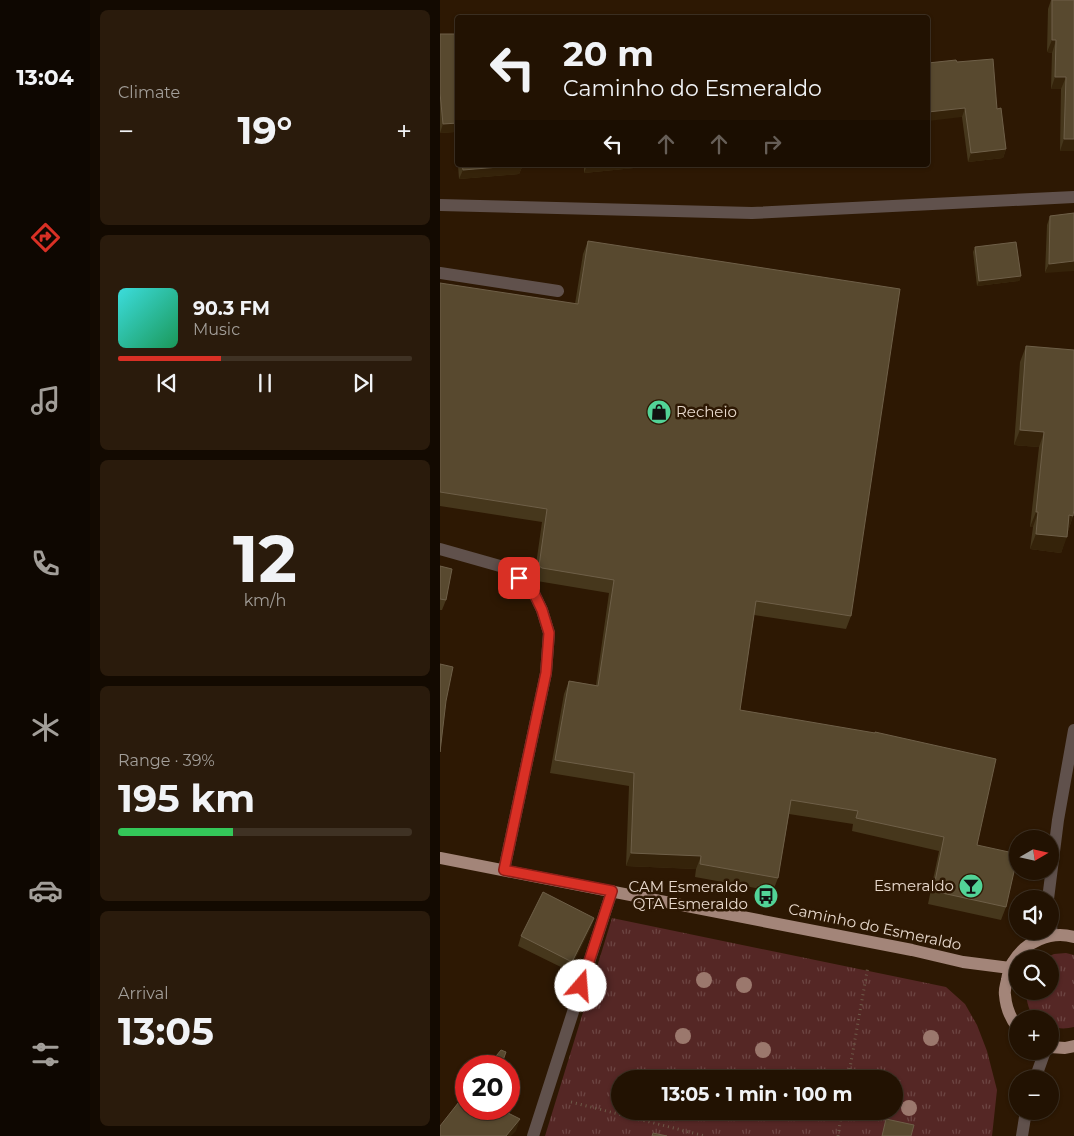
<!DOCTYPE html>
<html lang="en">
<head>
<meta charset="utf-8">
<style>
  body { margin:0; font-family:Montserrat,sans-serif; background:#2a1b0c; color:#f1f3f6; height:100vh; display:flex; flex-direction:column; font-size:19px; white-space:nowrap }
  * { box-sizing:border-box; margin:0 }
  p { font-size:16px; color:#a29e99 }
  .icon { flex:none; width:28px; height:28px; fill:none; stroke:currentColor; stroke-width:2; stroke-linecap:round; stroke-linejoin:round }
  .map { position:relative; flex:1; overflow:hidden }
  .details { display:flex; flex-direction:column; gap:10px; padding:10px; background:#130a01; width:350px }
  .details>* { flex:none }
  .guide { position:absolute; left:15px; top:15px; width:475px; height:152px; border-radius:5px; box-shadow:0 1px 4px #0004,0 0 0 1px #3f3224; background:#221202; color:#f1f3f6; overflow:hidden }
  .needle { width:32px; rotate:81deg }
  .controls { position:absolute; left:569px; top:830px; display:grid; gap:10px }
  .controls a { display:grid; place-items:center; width:50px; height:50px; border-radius:50%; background:#221202; box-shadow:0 1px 4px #0004,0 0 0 1px #3f3224; font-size:25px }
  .speed { position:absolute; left:15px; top:1055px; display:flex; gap:10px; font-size:25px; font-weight:700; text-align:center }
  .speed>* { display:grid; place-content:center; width:65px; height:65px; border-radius:50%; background:#221202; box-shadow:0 1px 4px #0004,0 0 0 1px #3f3224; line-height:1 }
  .speed .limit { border:8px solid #d22; background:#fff; color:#111 }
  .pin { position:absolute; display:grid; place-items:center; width:42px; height:42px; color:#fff; margin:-21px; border-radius:10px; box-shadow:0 2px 8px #0006 }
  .me { position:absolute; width:55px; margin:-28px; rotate:18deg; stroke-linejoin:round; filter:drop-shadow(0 0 4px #0008) }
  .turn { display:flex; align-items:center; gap:18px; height:105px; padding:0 25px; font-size:22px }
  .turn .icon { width:65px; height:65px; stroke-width:2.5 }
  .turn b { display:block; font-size:35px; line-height:42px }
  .lanes { display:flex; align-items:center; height:48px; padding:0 25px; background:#0003; justify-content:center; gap:25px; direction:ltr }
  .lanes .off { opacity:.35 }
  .big { font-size:38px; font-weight:700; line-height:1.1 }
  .details .widget { flex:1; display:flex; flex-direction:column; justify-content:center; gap:8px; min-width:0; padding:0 18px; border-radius:8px; background:#2a1b0c }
  .details .dial { align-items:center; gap:0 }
  .dial b { font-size:65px; line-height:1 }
  .song { display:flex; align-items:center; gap:15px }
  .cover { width:60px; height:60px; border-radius:8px; background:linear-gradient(135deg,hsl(180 70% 55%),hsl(150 70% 35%)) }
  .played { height:5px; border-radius:2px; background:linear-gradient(90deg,#d93025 35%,#3f3224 35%) }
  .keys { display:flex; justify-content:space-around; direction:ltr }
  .heat { display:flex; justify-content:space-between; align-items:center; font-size:28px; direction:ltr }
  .charge { height:8px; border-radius:4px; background:linear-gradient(90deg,#34c759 39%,#3f3224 0) }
  .trip { position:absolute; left:171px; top:1070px; width:292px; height:50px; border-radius:25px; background:#221202; box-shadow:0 1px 4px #0004,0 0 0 1px #3f3224; font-weight:700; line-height:50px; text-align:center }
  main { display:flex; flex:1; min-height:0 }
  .tabs { display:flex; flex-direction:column; width:90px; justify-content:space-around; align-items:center; background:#0e0701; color:#a29e99 }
  .tabs .icon { width:35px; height:35px }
  .tabs .selected { color:#d93025 }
  .tabs b { font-size:22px; color:#f1f3f6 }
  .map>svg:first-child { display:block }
  .grass { fill:url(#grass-tufts); fill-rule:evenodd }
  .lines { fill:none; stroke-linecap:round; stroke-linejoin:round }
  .path { stroke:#6e5b49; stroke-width:3; stroke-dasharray:1 4; stroke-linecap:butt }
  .minor { stroke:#60514c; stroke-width:12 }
  .major { stroke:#a38579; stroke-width:12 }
  .tree { fill:#9b786d }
  .wall { fill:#46371c }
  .shaded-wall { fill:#35230a }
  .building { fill:#58492f; stroke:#6e5f48 }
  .route-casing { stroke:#8d1f18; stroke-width:12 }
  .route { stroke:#d93025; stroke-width:9 }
  .labels { text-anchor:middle; stroke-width:5; stroke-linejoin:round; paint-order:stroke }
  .poi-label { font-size:15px; fill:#e8d9cd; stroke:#2d1803; text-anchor:end }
  .street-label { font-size:15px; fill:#e8d9cd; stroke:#2d1803 }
</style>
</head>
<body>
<main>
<nav class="tabs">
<b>13:04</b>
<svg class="icon selected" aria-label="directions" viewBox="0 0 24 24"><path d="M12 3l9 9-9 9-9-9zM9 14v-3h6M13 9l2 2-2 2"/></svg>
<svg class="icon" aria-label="music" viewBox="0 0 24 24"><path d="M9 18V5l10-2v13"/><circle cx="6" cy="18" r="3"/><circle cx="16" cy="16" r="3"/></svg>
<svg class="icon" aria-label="phone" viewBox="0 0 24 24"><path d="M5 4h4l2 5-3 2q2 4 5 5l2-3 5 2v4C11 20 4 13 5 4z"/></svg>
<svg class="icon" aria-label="climate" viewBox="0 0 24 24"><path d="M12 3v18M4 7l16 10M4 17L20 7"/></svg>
<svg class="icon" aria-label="car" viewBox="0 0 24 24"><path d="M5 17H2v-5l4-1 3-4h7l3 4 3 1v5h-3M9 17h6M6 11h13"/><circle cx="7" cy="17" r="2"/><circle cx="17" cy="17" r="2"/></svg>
<svg class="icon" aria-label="filters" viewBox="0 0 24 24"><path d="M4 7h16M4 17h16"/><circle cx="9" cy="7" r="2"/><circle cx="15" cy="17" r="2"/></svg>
</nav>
<section class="details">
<div class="widget"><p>Climate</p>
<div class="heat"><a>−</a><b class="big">19°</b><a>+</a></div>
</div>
<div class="widget">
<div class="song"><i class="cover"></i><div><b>90.3 FM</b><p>Music</p></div></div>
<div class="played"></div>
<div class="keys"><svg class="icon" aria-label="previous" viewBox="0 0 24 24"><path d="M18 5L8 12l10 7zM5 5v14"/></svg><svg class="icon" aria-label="pause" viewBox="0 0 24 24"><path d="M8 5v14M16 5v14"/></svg><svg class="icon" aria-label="next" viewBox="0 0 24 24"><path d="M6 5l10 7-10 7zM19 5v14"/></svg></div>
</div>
<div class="widget dial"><b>12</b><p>km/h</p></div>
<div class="widget"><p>Range · 39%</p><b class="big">195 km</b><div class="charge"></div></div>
<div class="widget"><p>Arrival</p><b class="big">13:05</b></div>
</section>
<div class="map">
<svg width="634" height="1136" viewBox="0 0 634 1136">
  <defs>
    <pattern id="grass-tufts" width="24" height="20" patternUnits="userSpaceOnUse" patternTransform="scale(1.25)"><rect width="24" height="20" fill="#552725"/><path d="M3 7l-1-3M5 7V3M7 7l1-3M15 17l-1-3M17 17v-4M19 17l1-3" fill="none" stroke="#6d4643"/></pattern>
  </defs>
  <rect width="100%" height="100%" fill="#2d1803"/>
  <path class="grass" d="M172 918 506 987 525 1004 537 1025 547 1051 557 1090 552 1136H105ZM180 1079H455V1111H180Z
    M626 953 634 955V1027C626 1029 618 1029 610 1026V1019C589 1019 589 1010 585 991H610V959H603L614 954Z"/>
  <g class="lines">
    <path class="path" d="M408 1079 428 966
      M131 1102 265 1136
      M398 1136 402 1111"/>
    <path class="minor" d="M0 205 312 213 634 197
      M0 273 118 291
      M0 549 67 568 91 587 102 610 109 633 106 673 64 870
      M608 899 618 820 634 730
      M610 916 612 935
      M595 1079 605 1051
      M93 1136 172 891
      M582 1136 586 1111"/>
    <path class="major" d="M0 858 472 950 523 962 570 968
      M578 1028C570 1018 566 1008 565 995 564 990 566 985 567 980 568 974 569 967 573 962 585 942 611 930 634 937
      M610 1047 625 1048 634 1046"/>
  </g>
  <g class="tree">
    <circle cx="264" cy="980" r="8"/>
    <circle cx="304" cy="985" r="8"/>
    <circle cx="243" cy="1036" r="8"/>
    <circle cx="491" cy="1038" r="8"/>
    <circle cx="323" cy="1050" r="8"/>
    <circle cx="469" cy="1108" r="8"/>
  </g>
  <path class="wall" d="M611 0H634V151H620L621 89H611L612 53 607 52 608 9Z
    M0 34H18V161L15 132 0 133Z
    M517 62 557 109 566 149 563 158 528 162 522 117Z
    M18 165H83L79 174 19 179Z
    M144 165H224L144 173Z
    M634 213 605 273 607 225 610 216Z
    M148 241 411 616 406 629 314 615 300 710 537 845 566 907 561 920 488 904 499 851 412 831 413 824 349 814 338 878 333 891 255 877 256 869 186 866 189 786 110 773 124 694 129 681 156 685 169 593 97 581 94 579 102 522 0 506V283L135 304 143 254Z
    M535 247 581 276 579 281 537 286 533 252Z
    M586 346 633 516 621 553 590 549 593 527H590L599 447 574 445 580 362Z
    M0 566 6 600 2 610H0Z
    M154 918 151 927 129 971 78 946 81 936Z"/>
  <path class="shaded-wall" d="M612 40H616L612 53 607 52Z
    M615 77H626L621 89H611Z
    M525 108 522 117 488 121V112Z
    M18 123 15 132 0 133 3 124Z
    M624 139H634V151H620Z
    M566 149 563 158 528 162 531 153Z
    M83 165 79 174 19 179 23 170Z
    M147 165H224L144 173Z
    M634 261V271L605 273 609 264Z
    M581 276 579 281 537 286 539 281Z
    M580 430 604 432 599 447 574 445Z
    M596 512H598L593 527H590Z
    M629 515 633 516 628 531Z
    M596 534 627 537 621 553 590 549Z
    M191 853 261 856 256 869 186 866Z
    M154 918 151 927 129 971 132 962Z
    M80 1119 76 1131 71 1136H66Z"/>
  <path class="building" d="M612 0H634V139H624L626 77H615L616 40H612Z
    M0 34H18V123L3 124 0 93Z
    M553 59 557 109 561 108 566 149 531 153 525 108 488 112V63L516 60 517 62Z
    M22 165H83L23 170Z
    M634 213V261L609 264 610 216Z
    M148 241 460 289 411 616 316 601 300 710 435 733V732L556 759 537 845 578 854 566 907 493 891 504 837 416 818 418 811 351 800 338 878 260 864 261 856 191 853 194 773 115 760 129 681 158 686 174 580 102 568 99 566 107 509 0 492V283L138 304Z
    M576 242 581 276 539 281 535 247Z
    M586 346 634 350V509L633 516 629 515 627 537 596 534 598 512H596L604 432 580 430Z
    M0 566 12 569 6 600 0 599Z
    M0 664 13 667 6 701 0 752Z
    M103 892 154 918 132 962 81 936Z
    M61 1050 66 1052 61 1066H48Z
    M26 1093V1109H60L80 1119 66 1136H0V1126Z
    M446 1119 474 1125 471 1136H442Z
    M213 1133 227 1136H212Z"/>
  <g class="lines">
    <defs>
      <path id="route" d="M79 578 91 587 102 610 109 633 106 673 64 870 172 891 141 986"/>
    </defs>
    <use href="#route" class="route-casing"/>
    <use href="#route" class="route"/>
  </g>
  <defs>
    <symbol id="shop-disc" viewBox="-11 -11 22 22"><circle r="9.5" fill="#52d397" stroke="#2d1803"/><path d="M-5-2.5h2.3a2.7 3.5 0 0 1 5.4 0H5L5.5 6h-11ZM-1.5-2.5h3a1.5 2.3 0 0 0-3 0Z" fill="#111"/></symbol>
    <symbol id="bar-disc" viewBox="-11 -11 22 22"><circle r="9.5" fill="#52d397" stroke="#2d1803"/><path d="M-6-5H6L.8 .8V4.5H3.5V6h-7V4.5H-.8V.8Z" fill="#111"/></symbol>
    <symbol id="bus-disc" viewBox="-11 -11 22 22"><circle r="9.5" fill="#52d397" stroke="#2d1803"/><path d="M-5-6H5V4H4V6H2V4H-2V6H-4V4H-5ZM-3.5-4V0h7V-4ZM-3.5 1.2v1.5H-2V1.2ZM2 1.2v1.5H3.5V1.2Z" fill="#111"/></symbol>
  </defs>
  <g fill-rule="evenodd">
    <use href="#shop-disc" x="205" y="398" width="28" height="28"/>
    <use href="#bar-disc" x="517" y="872" width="28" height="28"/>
    <use href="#bus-disc" x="312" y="882" width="28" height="28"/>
  </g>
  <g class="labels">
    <g class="poi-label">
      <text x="236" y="417" text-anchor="start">Recheio</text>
      <text x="514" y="891">Esmeraldo</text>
      <text x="308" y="892">CAM Esmeraldo<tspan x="308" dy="17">QTA Esmeraldo</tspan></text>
    </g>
    <g class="street-label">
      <text transform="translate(435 927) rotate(12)" y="5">Caminho do Esmeraldo</text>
    </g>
  </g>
</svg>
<div class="controls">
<a><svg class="needle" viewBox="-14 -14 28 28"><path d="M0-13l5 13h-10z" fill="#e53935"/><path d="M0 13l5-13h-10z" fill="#a29e99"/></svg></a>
<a><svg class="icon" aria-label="sound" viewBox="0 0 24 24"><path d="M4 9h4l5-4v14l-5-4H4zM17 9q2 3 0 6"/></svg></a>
<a><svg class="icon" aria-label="search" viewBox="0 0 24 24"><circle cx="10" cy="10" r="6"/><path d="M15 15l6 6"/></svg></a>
<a>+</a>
<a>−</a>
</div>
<div class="speed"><div class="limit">20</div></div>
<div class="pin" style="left:79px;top:578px;background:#d93025"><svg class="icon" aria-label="arrive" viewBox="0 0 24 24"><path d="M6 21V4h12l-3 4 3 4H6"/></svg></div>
<svg class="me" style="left:141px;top:986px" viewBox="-20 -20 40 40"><circle r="19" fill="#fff"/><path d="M0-13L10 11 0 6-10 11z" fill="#d93025"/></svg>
<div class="trip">13:05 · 1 min · 100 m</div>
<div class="guide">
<div class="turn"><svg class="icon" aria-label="left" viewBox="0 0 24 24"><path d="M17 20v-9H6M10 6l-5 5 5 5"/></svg><div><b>20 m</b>Caminho do Esmeraldo</div></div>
<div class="lanes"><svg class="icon" aria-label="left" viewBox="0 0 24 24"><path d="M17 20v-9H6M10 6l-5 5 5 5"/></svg><svg class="icon off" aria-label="ahead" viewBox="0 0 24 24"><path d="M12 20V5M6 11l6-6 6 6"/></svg><svg class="icon off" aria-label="ahead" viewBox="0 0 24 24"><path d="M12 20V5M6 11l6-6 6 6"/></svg><svg class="icon off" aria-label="right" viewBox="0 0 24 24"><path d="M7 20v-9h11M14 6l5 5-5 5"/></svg></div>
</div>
</div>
</main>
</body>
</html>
